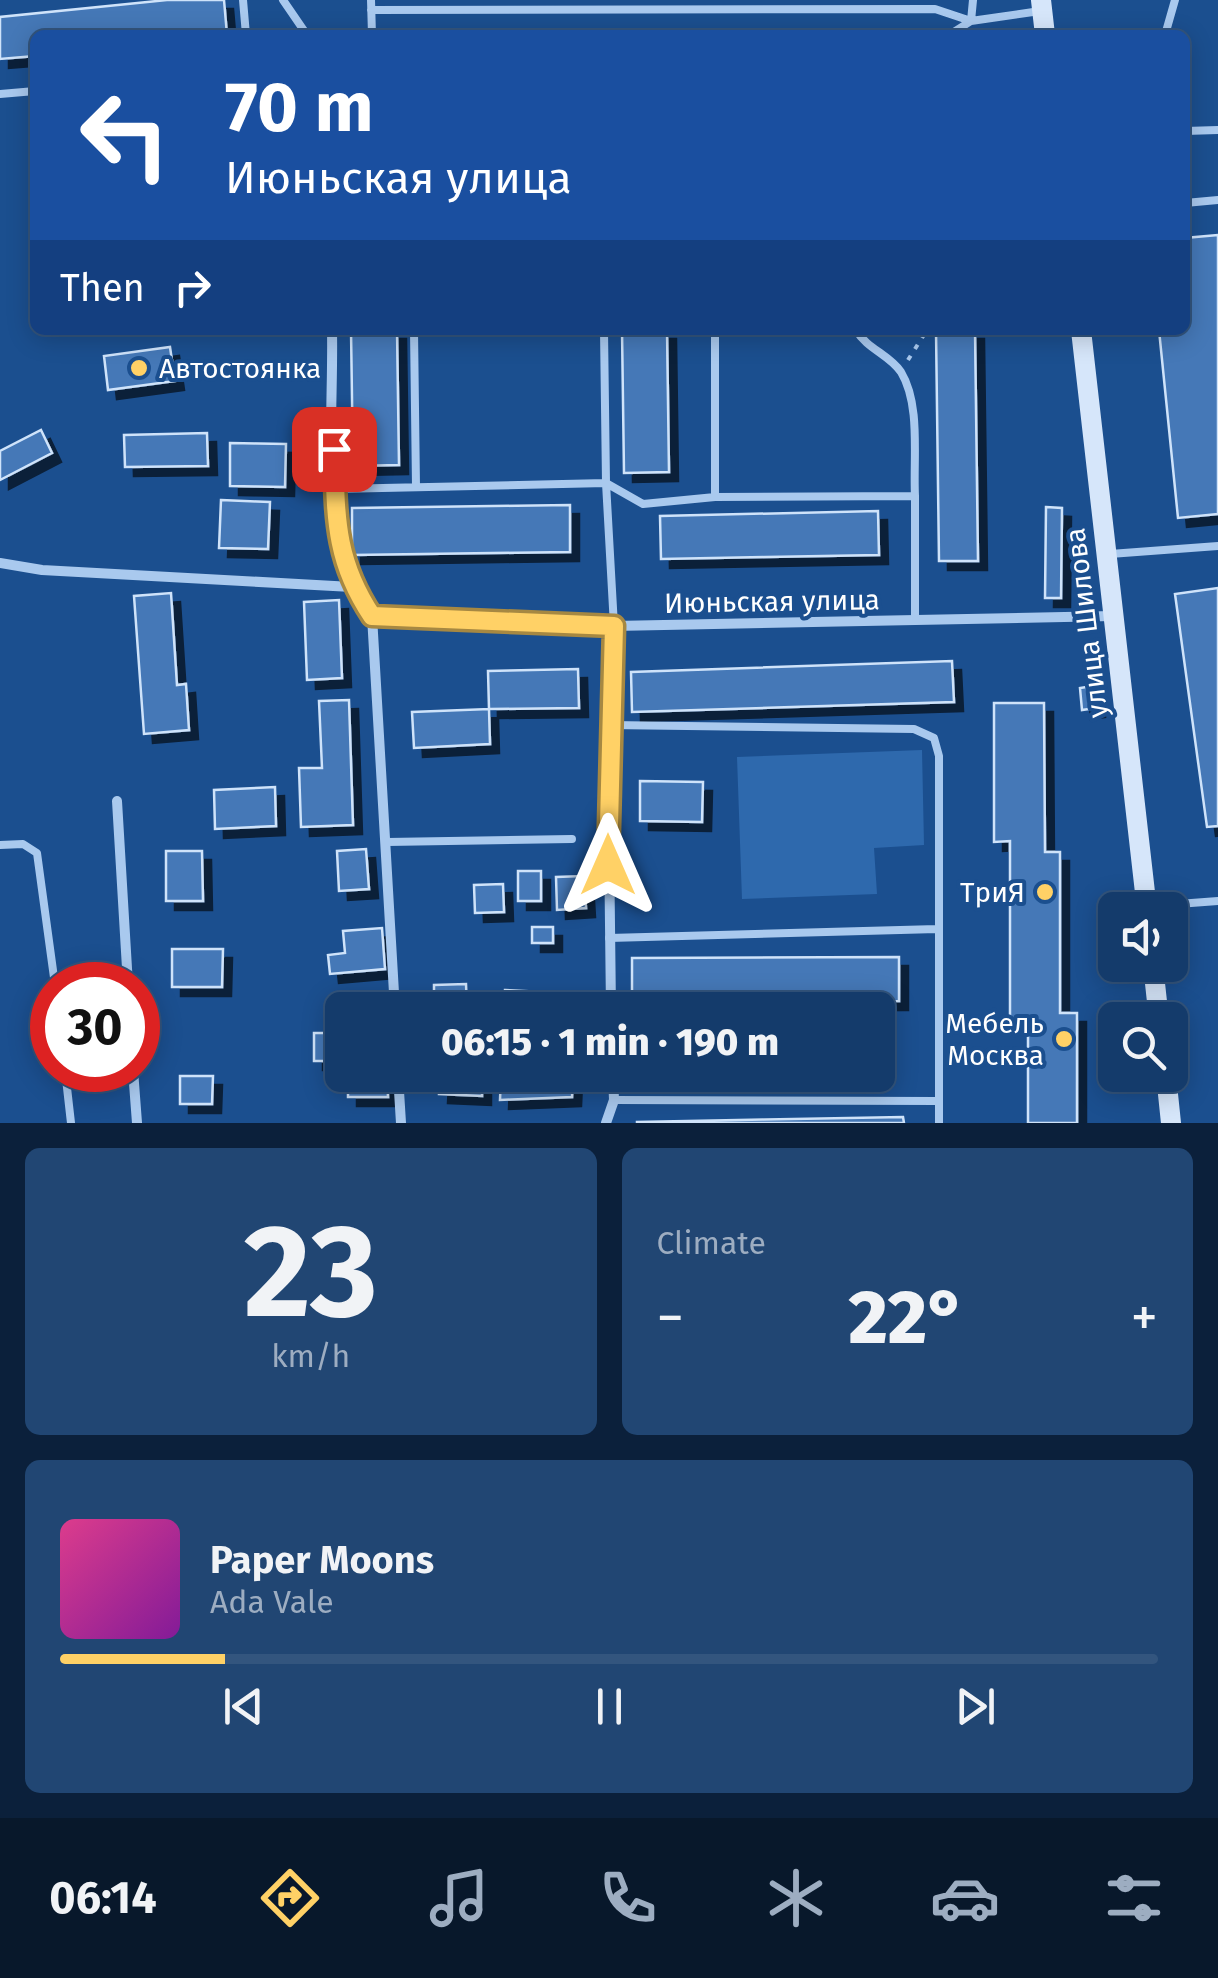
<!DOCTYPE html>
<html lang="en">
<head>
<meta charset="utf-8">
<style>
  body { margin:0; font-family:"Fira Sans",sans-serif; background:#214673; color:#f1f3f6; height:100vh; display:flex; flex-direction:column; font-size:38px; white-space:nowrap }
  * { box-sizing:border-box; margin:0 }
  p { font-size:32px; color:#9dadc1 }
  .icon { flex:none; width:55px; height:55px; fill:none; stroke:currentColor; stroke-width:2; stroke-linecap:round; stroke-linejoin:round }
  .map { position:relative; height:1123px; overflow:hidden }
  .sheet { display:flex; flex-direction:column; gap:25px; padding:25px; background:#0b203b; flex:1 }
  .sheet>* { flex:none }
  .guide { position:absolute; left:30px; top:30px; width:1160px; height:305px; border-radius:15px; box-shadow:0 5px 25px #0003,0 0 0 2px #33557e; background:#1a4fa0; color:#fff; overflow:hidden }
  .fabs { position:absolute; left:1098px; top:892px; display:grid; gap:20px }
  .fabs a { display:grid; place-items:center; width:90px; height:90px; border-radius:15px; background:#143b6b; box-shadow:0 5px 25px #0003,0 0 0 2px #33557e; font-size:50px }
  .speed { position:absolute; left:30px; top:962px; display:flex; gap:20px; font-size:50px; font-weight:700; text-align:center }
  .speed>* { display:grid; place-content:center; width:130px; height:130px; border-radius:50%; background:#143b6b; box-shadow:0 5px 25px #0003,0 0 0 2px #33557e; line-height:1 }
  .speed .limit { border:15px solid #d22; background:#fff; color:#111 }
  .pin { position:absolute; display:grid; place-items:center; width:85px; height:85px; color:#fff; margin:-42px; border-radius:20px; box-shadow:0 5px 15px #0006 }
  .me { position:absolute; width:110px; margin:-55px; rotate:0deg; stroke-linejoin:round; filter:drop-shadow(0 0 8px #0008) }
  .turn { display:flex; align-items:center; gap:35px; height:210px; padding:0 30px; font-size:45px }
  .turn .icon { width:130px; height:130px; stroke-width:2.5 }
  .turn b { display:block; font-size:70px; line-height:85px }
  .then { display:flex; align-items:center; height:95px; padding:0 30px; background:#0003; gap:20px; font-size:38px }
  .big { font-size:75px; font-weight:800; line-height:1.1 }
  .sheet .card { flex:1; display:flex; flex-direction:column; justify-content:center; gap:15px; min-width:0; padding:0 35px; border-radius:15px; background:#214673 }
  .sheet .dial { align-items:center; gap:0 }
  .dial b { font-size:130px; line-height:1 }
  .song { display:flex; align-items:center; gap:30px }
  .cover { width:120px; height:120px; border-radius:15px; background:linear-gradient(135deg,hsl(330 70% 55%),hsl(290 70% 35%)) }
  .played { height:10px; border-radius:5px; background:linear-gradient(90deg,#ffd166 15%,#33557e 15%) }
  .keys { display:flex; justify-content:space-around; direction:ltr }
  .heat { display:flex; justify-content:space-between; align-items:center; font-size:55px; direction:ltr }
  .sheet .tiles { flex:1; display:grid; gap:25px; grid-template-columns:1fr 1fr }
  .card:last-child { grid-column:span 2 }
  .trip { position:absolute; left:325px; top:992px; width:570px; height:100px; border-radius:15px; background:#143b6b; box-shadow:0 5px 25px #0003,0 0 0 2px #33557e; font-weight:800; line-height:100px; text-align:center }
  .menu { display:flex; height:160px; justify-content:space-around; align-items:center; background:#08182b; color:#9dadc1 }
  .menu .icon { width:70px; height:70px }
  .menu .active { color:#ffd166 }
  .menu b { font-size:45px; color:#f1f3f6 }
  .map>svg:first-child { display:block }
  .green { fill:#2e69ad }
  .building { fill:#4478b7; stroke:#cfe3fa; stroke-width:2.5; filter:url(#shadow) }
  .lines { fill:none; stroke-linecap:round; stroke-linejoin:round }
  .path { stroke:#a9c9ee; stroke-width:4; stroke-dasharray:5 8; stroke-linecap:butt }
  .service { stroke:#a9c9ee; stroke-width:8 }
  .minor { stroke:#a9c9ee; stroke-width:10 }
  .secondary { stroke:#d6e6fa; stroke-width:20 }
  .route-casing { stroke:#a68842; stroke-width:25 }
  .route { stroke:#ffd166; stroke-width:18 }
  .poi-dot { fill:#ffd166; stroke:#1b4f8f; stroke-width:4 }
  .labels { text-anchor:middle; stroke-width:8; stroke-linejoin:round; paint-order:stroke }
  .poi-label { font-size:28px; fill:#fff; stroke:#1b4f8f; text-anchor:end }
  .street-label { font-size:28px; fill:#fff; stroke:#1b4f8f }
</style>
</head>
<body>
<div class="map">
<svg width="1218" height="1123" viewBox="0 0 1218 1123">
  <defs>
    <filter id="shadow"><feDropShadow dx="9" dy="9" stdDeviation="0" flood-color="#0009"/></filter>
  </defs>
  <rect width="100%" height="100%" fill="#1b4f8f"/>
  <path class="green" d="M922 750 924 845 874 848 877 894 742 899 737 757Z"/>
  <path class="building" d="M167 0H224L227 35H35V56L0 59V17Z
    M1218 235V514L1178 518 1159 330H1185V238Z
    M351 330H397L399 465 353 466Z
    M622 330H667L669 472 624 473Z
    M936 330H975L978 561H939Z
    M170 347 175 381 108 390 104 356Z
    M41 430 52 453 0 480V451Z
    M207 433 208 466 125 467 124 435Z
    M230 443 286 444 285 487 230 486Z
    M221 500 270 502 268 549 219 548Z
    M570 505V552L352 555V508Z
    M1046 507 1062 508 1061 598H1045Z
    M878 511 879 555 661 559 660 516Z
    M1218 588V826L1207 827 1175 594Z
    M171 593 177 685 186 684 189 730 144 734 134 596Z
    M339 600 342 678 307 680 304 602Z
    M952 661 954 702 632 712 631 672Z
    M578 669 579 708 489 709 488 671Z
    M1093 686 1096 708 1082 710 1080 688Z
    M349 700 353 825 301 827 299 768H322L319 701Z
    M994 703H1044L1045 852H1060V1013H1077V1123H1028V1020H1010V841L994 842Z
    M489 709 490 744 414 748 412 712Z
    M640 781 703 782 702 822 640 821Z
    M275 787 276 826 215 829 214 790Z
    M366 849 369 889 339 891 337 851Z
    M166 851H202L203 901H166Z
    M518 871H541V901H518Z
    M584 876 586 908 557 910 556 877Z
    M503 884 504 912 475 913 474 885Z
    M532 927H553V943H532Z
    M382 928 385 969 330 974 328 955 345 953 343 931Z
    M172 949H223L222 987H172Z
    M899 957V1001L632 1002V958Z
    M466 984 467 1009H434V985Z
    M505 990 580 994 579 1010H504Z
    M314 1033H342V1061H314Z
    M348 1075H387L388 1097H348Z
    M440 1075H482V1096L439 1094Z
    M501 1075H573L572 1097 500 1100Z
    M180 1076H213L212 1104H180Z
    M903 1117 904 1123H637V1122Z"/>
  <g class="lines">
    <path class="path" d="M908 360 927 330"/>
    <path class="service" d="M243 0 246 35
      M283 0 307 35
      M371 0 372 35
      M371 10 935 9 971 21 973 0
      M949 35 971 21 1040 11
      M1165 35 1175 0
      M0 94 35 91
      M1185 131 1218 130
      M1185 203 1218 200
      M414 330 416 487
      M604 330 606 483 643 504 715 497 915 496V620
      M715 330V497
      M856 330C867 349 890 355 901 372 921 405 913 458 915 496
      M336 489 606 483 614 626
      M1110 554 1218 546
      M609 725 914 729 934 738 939 756V1123
      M387 842 572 839
      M0 845 23 844 37 853 55 985
      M1151 906 1218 901
      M609 938 937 929
      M65 1070 71 1123
      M614 1100 938 1101"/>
    <path class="minor" d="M332 330C334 424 317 535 372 616L395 1010
      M0 563 42 570 352 587
      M372 616 614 626 1113 616
      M117 801 128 985
      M611 1010 608 755 614 626
      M133 1070 137 1123
      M398 1075 401 1123
      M606 1123 614 1100 613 1075"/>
    <path class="secondary" d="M1041 0 1045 35
      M1081 330 1147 910
      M1153 965 1159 1020
      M1166 1075 1171 1123"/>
  </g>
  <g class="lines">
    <defs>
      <path id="route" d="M334 449C336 515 334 559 372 616L614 626 608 865"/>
    </defs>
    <use href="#route" class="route-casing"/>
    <use href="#route" class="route"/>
  </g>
  <g class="poi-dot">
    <circle cx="139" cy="368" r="10"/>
    <circle cx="1045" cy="892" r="10"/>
    <circle cx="1064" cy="1039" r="10"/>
  </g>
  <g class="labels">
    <g class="poi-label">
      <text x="159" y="378" text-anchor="start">Автостоянка</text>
      <text x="1025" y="902">ТриЯ</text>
      <text x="1044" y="1033">Мебель<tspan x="1044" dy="32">Москва</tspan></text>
    </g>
    <g class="street-label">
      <text transform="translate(772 601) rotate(-1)" y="10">Июньская улица</text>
      <text transform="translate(1086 623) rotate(-97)" y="10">улица Шилова</text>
    </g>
  </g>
</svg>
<div class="fabs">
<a><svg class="icon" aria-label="sound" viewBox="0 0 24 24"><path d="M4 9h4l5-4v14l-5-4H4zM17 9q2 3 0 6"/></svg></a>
<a><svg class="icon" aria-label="search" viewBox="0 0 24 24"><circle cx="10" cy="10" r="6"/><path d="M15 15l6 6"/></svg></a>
</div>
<div class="speed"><div class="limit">30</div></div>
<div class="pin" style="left:334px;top:449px;background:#d93025"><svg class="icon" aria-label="arrive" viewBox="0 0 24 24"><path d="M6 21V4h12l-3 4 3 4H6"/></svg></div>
<svg class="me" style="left:608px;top:865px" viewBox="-20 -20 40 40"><path d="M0-17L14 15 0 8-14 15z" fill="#ffd166" stroke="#fff" stroke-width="4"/></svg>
<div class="trip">06:15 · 1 min · 190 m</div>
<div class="guide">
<div class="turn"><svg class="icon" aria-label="left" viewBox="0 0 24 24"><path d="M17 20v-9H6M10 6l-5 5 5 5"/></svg><div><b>70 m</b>Июньская улица</div></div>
<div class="then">Then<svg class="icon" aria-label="right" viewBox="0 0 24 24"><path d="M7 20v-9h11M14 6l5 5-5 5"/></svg></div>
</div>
</div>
<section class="sheet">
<div class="tiles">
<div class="card dial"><b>23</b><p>km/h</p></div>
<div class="card"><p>Climate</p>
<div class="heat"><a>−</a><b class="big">22°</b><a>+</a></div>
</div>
<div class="card">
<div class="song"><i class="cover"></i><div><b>Paper Moons</b><p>Ada Vale</p></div></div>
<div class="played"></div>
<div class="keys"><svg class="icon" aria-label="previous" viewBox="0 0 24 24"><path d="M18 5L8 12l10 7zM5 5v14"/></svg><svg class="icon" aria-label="pause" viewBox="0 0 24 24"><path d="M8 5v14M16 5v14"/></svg><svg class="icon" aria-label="next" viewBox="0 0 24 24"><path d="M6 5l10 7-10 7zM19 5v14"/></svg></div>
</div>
</div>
</section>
<nav class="menu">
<b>06:14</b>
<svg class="icon active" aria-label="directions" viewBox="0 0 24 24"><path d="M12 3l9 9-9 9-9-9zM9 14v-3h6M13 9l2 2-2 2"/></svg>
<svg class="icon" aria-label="music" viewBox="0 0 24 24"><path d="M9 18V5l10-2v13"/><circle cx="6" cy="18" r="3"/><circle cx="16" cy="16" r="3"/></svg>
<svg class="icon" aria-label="phone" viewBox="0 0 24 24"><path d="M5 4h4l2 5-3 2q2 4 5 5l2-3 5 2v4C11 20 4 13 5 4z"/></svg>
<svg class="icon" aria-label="climate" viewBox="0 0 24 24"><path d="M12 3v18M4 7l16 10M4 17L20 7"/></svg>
<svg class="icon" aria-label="car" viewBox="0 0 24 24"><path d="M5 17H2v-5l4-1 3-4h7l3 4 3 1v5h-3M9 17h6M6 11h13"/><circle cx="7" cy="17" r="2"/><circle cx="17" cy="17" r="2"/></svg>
<svg class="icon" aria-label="filters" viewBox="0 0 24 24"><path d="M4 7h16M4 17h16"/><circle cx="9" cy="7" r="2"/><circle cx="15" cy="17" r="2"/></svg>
</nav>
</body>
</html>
